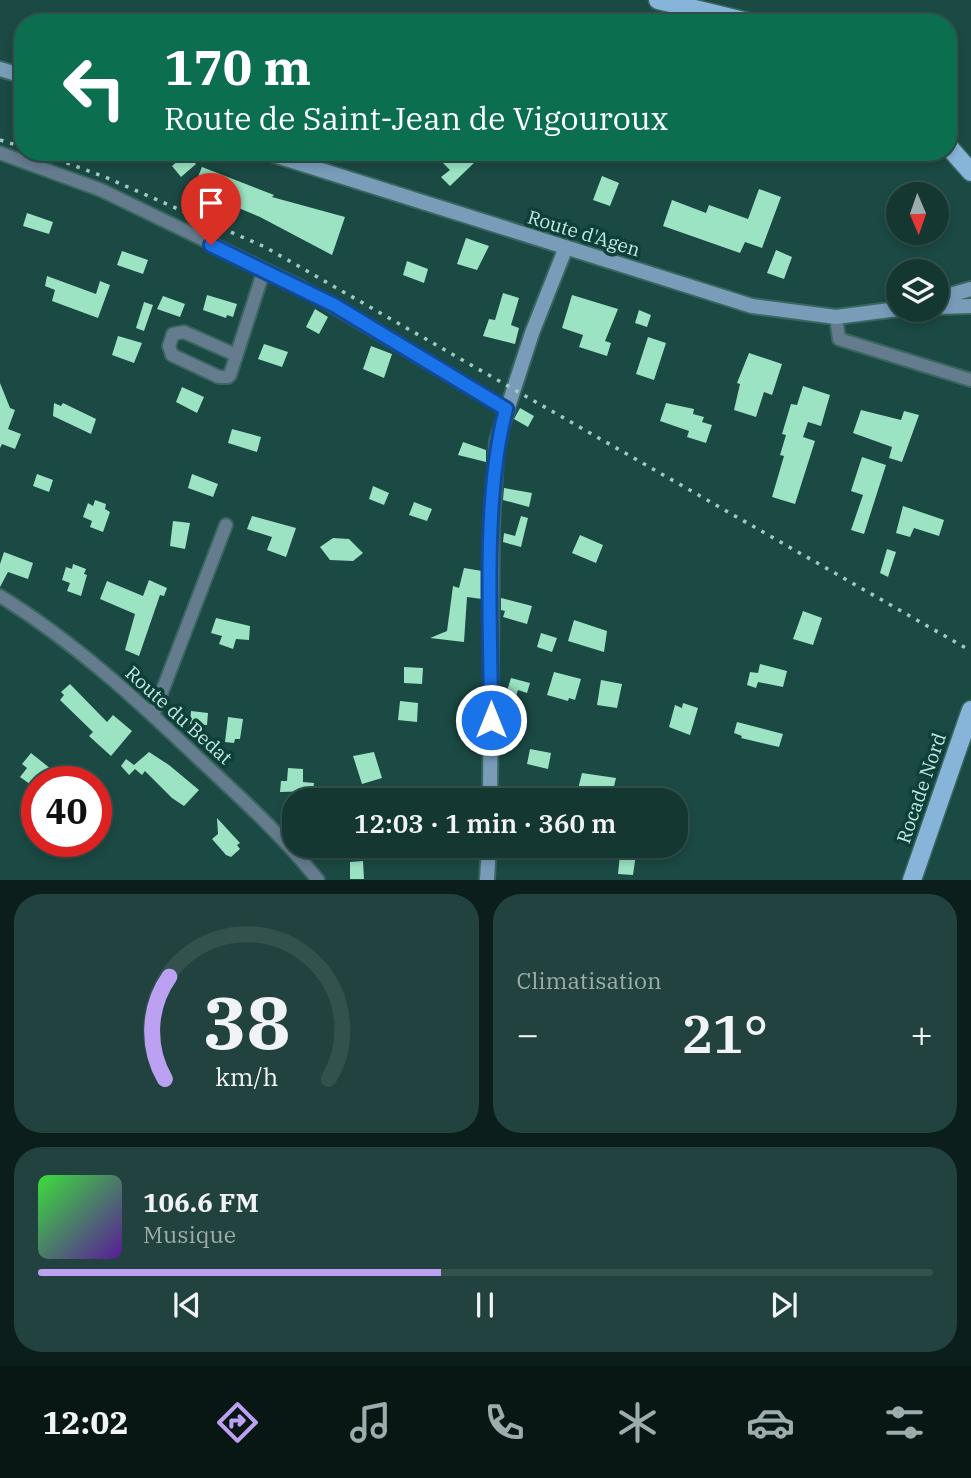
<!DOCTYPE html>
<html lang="fr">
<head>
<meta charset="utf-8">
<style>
  body { margin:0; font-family:"IBM Plex Serif",serif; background:#21423e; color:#f1f3f6; height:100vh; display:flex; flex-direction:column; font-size:26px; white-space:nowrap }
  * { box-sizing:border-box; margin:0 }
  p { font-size:23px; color:#9dacac }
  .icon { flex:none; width:38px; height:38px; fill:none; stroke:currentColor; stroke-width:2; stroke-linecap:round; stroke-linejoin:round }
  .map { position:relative; height:880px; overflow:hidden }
  .panel { display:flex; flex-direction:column; gap:14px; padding:14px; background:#0b1e1c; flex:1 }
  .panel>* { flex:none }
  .hud { position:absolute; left:14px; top:14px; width:943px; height:147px; border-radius:28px; box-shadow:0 4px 10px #0003,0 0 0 2px #33514d; background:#0b6e4f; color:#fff; overflow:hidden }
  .needle { width:46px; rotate:178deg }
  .tools { position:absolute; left:886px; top:182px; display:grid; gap:14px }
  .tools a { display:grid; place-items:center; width:63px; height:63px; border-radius:50%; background:#143732; box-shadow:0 4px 10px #0003,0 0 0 2px #33514d; font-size:35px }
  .speed { position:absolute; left:21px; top:766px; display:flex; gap:14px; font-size:35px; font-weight:700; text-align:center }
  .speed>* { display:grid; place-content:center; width:91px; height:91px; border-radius:50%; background:#143732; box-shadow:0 4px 10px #0003,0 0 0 2px #33514d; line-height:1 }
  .speed .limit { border:10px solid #d22; background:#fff; color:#111 }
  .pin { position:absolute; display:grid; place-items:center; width:60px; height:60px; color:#fff; margin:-72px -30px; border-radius:50% 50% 50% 0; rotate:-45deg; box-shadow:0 0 7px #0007 }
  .pin .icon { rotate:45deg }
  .me { position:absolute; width:77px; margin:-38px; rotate:0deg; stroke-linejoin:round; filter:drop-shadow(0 0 5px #0008) }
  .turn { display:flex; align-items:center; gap:24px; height:147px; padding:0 35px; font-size:32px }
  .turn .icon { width:91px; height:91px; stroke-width:2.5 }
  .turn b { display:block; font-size:49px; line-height:60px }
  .big { font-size:52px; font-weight:600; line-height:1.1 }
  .panel .tile { flex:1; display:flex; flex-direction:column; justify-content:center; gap:10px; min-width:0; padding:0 24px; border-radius:28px; background:#21423e }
  .panel .dial { align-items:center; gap:0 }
  .dial svg { height:182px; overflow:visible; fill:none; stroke:#33514d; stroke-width:7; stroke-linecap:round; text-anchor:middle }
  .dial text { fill:#f1f3f6; stroke:none }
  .song { display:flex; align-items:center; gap:21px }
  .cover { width:84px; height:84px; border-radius:10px; background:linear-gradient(135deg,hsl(120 70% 55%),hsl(270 70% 35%)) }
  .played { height:7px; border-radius:4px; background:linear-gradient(90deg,#bca0f2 45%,#33514d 45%) }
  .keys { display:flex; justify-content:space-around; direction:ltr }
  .heat { display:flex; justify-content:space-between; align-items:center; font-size:38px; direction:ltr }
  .panel .tiles { flex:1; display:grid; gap:14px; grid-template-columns:1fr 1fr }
  .tile:last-child { grid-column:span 2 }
  .trip { position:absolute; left:282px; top:788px; width:406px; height:70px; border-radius:28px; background:#143732; box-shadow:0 4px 10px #0003,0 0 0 2px #33514d; font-weight:600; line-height:70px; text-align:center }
  .tabs { display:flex; height:112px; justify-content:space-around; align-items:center; background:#081614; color:#9dacac }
  .tabs .icon { width:49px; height:49px }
  .tabs .active { color:#bca0f2 }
  .tabs b { font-size:32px; color:#f1f3f6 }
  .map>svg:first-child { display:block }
  .building { fill:#9be3c2 }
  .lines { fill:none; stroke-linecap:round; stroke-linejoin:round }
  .street-casing { stroke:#396660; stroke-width:16 }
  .secondary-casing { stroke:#396660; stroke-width:18 }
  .primary-casing { stroke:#396660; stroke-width:21 }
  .street { stroke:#657c8e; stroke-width:12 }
  .secondary { stroke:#799cb9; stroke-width:14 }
  .primary { stroke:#87b5da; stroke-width:18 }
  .rail { stroke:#a0cac3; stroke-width:3.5; stroke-dasharray:3.5 7; stroke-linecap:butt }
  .route-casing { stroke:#114b97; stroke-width:18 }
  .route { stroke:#1a73e8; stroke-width:12 }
  .labels { text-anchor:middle; stroke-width:7; stroke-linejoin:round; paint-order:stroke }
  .street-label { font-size:19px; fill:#c2eae3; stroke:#0e3f39 }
</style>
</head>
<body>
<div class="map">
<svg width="971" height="880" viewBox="0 0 971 880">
  <rect width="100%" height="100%" fill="#1b4943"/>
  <path class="building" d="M442 152H466L475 162 450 186 441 177 450 170 437 157Z
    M187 153 196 164 181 177 172 166Z
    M202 167 274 195 272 197 345 217 332 255 260 217 193 189Z
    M602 176 619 183 610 206 593 200Z
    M759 189 781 197 762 248 745 242 740 253 663 226 672 200 706 213 709 205 748 219Z
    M27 213 53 222 49 234 23 226Z
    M466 238 489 246 477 270 457 264Z
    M776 250 792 257 784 279 767 273Z
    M122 251 148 260 143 274 117 265Z
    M407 261 428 269 424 283 403 275Z
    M47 276 96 294 100 281 110 285 98 318 52 301 55 290 45 286Z
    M503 293 519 298 511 325 519 328 515 344 483 336 489 319 495 320Z
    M207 295 237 304 233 317 227 315 226 318 203 310Z
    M572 295 618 309 605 341 611 343 607 356 579 347 583 335 562 328Z
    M163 296 185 304 180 317 157 309Z
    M144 302 153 305 144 331 136 328Z
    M315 309 328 317 319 334 306 327Z
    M639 310 651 315 647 327 635 323Z
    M118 336 142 343 134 363 112 355Z
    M648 337 666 343 654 380 636 374Z
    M264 344 288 352 282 367 258 359Z
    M371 346 392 354 384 378 363 369Z
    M749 353 782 364 772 395 764 392 756 417 734 410 740 384 737 383Z
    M0 383 10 408 15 410 8 429 21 434 15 449 2 444 0 448Z
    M803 386 830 395 821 426 808 422 803 437 815 441 795 504 772 497 784 456 780 455 786 435 782 434 791 404 797 405Z
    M182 387 204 397 197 413 176 402Z
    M54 403 61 406 63 403 96 419 91 434 53 416Z
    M666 403 694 409 693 414 704 417 702 422 712 425 706 443 687 437 689 431 660 421Z
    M520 408 534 416 528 427 514 419Z
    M861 410 901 420 904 411 919 415 902 462 889 458 892 447 853 433Z
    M232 429 261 437 257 452 228 443Z
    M463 442 486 450V462L458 455Z
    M862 457 886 465 864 534 851 530 863 495 851 491Z
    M37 474 53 480 49 492 33 486Z
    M192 474 218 484 213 497 188 488Z
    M373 486 389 493 384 505 369 499Z
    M504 488 532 493 529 507 503 500Z
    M95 500 106 504 105 509 110 512 103 532 90 527 92 521 83 517 88 503 93 506Z
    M414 502 432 509 427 521 409 515Z
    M903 506 944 520 939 536 914 528 910 537 896 533Z
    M252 516 296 528 286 557 267 550 272 537 247 529Z
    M521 516 528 518 521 547 503 542 504 533 515 536Z
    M173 521 190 523 185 549 170 546Z
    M580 535 603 545 596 563 572 553Z
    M333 538 349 539 363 553 353 561 330 560 320 547Z
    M887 549 896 552 888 577 880 573Z
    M4 552 33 563 28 579 8 572 0 587V564Z
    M73 564 86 569 84 574 87 575 81 596 67 591 70 583 62 580 66 567 72 569Z
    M464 568 482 571V599L467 597 464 642 430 638 447 631 453 586 459 588Z
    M149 580 167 588 164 596 160 595 139 656 125 650 135 614 100 599 107 581 143 596Z
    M501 598 532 606 527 624 503 617 505 611 501 610Z
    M803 611 822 618 813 645 793 639Z
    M216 618 250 626 249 640 236 639 233 649 219 644 222 636 211 633Z
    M574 620 607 631 604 652 568 641Z
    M541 633 557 638 552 652 537 647Z
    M760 664 787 671 783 687 758 682 756 688 747 685 750 672 758 673Z
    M404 667 423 668 422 684 404 683Z
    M554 672 581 679 575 700 569 698 568 701 547 695Z
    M511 678 530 683 527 693 518 690 516 696 506 694Z
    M601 680 622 684 617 708 597 705Z
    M70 684 107 722 113 715 132 731 111 756 89 736 93 732 60 700 64 695 61 692Z
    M400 701 418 703 417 722 398 720Z
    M683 703 698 708 690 735 669 727 675 705 682 708Z
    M191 711 208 713 207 725 190 724Z
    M228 717 243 719 240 739H235L234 743 225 742Z
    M737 722 783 734 779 747 741 738 742 736 734 733Z
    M530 749 551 753 548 769 527 764Z
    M149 752 169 765 199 790 184 806 172 798 145 771 142 775 135 769 129 775 121 766 126 759 134 765Z
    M374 752 382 778 362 784 353 756Z
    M31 753 51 769 34 787 20 777 27 768 22 764Z
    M288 768 303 769V782L314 783 313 791 280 792 281 781H287Z
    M582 773 616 778 611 799 578 789Z
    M217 818 240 843 237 845 240 849 231 857 226 855 212 839 218 834Z
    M621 845 637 847 633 875 618 874Z
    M363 861 364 879H350V862Z"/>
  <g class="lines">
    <defs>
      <path id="street" d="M0 153 101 190 299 286 506 409
        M836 317 839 339 971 380
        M236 355 184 332 173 334 169 346 172 355 219 377H228L230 375 264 270
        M0 596C73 641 136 699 198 758 240 797 282 835 318 880
        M153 715 226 525"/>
      <path id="secondary" d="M0 69 23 76
        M264 152 752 306 836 317 898 309
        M936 299 971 289
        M936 307 971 306
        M490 800 492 526 497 441 532 333 566 247
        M487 880 489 845"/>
      <path id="primary" d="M658 0 752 23
        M948 146 971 172
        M912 880 971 710"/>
    </defs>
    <use href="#street" class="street-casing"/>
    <use href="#secondary" class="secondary-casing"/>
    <use href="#primary" class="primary-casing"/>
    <use href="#street" class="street"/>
    <use href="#secondary" class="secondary"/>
    <use href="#primary" class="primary"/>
    <path class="rail" d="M0 140 23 147
      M37 152 105 177 265 247 971 651"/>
  </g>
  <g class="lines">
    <defs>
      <path id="route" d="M211 245 334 305 506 409C482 499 491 626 491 720"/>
    </defs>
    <use href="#route" class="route-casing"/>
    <use href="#route" class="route"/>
  </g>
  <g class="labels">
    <g class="street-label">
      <text transform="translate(584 233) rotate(17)" y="7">Route d'Agen</text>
      <text transform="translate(179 715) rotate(42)" y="7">Route du Bedat</text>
      <text transform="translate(921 788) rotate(-71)" y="7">Rocade Nord</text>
    </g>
  </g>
</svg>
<div class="tools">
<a><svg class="needle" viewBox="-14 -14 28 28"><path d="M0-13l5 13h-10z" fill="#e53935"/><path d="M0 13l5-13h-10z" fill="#9dacac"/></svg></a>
<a><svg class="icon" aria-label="layers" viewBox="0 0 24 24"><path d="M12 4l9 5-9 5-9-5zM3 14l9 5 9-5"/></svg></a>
</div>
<div class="speed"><div class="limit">40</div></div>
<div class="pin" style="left:211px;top:245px;background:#d93025"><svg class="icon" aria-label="arrive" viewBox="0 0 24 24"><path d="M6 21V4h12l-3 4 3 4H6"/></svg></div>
<svg class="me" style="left:491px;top:720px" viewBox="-20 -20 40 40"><circle r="17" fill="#1a73e8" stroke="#fff" stroke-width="3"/><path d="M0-11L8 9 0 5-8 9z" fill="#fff"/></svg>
<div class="trip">12:03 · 1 min · 360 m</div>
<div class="hud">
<div class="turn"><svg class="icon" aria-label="left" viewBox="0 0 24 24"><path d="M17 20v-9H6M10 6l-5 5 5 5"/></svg><div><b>170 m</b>Route de Saint-Jean de Vigouroux</div></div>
</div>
</div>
<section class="panel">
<div class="tiles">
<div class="tile dial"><svg viewBox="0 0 100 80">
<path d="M14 69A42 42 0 1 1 86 69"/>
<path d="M14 69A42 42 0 0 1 16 24" stroke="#bca0f2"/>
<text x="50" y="56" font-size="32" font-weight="700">38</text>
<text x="50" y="72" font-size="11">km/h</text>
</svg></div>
<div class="tile"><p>Climatisation</p>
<div class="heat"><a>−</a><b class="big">21°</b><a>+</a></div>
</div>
<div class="tile">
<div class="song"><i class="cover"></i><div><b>106.6 FM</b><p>Musique</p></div></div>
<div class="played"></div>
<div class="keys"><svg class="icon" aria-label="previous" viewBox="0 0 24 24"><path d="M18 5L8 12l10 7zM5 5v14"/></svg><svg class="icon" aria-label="pause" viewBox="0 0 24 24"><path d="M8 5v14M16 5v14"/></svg><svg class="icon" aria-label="next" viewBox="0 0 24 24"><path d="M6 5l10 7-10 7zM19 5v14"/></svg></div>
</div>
</div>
</section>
<nav class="tabs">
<b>12:02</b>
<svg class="icon active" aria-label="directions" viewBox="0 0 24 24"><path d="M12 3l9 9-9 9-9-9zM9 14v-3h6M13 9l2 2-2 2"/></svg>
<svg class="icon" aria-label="music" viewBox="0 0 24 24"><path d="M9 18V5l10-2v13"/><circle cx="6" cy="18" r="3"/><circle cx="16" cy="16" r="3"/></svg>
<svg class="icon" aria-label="phone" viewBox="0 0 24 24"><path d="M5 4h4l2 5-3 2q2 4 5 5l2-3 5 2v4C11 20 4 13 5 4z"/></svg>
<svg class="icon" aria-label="climate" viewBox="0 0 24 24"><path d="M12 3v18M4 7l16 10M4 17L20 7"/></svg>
<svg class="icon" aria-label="car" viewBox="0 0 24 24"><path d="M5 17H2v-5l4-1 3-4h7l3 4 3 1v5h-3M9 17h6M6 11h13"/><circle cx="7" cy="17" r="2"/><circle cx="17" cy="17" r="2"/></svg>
<svg class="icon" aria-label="filters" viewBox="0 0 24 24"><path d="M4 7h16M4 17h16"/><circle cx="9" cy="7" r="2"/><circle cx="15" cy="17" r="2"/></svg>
</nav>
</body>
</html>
